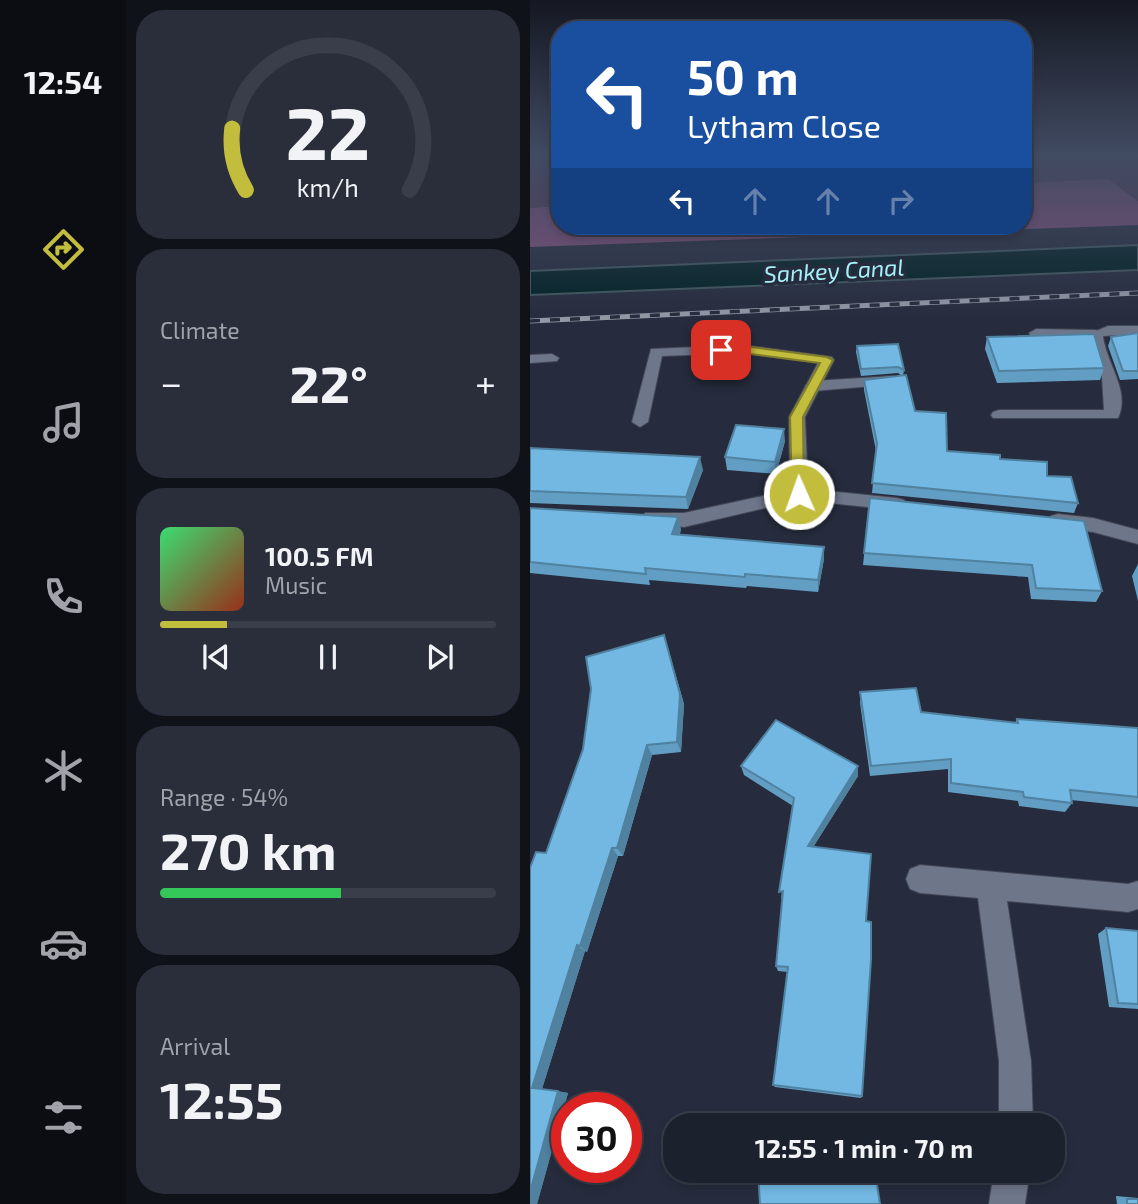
<!DOCTYPE html>
<html lang="en">
<head>
<meta charset="utf-8">
<style>
  body { margin:0; font-family:"Exo 2",sans-serif; background:#292e3a; color:#f1f3f6; height:100vh; display:flex; flex-direction:column; font-size:26px; white-space:nowrap }
  * { box-sizing:border-box; margin:0 }
  p { font-size:23px; color:#a0a3aa }
  .icon { flex:none; width:38px; height:38px; fill:none; stroke:currentColor; stroke-width:2; stroke-linecap:round; stroke-linejoin:round }
  .map { position:relative; flex:1; overflow:hidden }
  .side { display:flex; flex-direction:column; gap:10px; padding:10px; background:#0f1219; width:404px }
  .side>* { flex:none }
  .hud { position:absolute; left:21px; top:21px; width:481px; height:214px; border-radius:28px; box-shadow:0 4px 10px #0003,0 0 0 2px #3a3e4a; background:#1a4fa0; color:#fff; overflow:hidden }
  .speed { position:absolute; left:21px; top:1092px; display:flex; gap:14px; font-size:35px; font-weight:700; text-align:center }
  .speed>* { display:grid; place-content:center; width:91px; height:91px; border-radius:50%; background:#1c212e; box-shadow:0 4px 10px #0003,0 0 0 2px #3a3e4a; line-height:1 }
  .speed .limit { border:10px solid #d22; background:#fff; color:#111 }
  .pin { position:absolute; display:grid; place-items:center; width:60px; height:60px; color:#fff; margin:-30px; border-radius:14px; box-shadow:0 4px 10px #0006 }
  .me { position:absolute; width:77px; margin:-38px; rotate:358deg; stroke-linejoin:round; filter:drop-shadow(0 0 5px #0008) }
  .turn { display:flex; align-items:center; gap:24px; height:147px; padding:0 21px; font-size:32px }
  .turn .icon { width:91px; height:91px; stroke-width:2.5 }
  .turn b { display:block; font-size:49px; line-height:60px }
  .lanes { display:flex; align-items:center; height:66px; padding:0 21px; background:#0003; justify-content:center; gap:35px; direction:ltr }
  .lanes .off { opacity:.35 }
  .big { font-size:52px; font-weight:700; line-height:1.1 }
  .side .card { flex:1; display:flex; flex-direction:column; justify-content:center; gap:10px; min-width:0; padding:0 24px; border-radius:28px; background:#292e3a }
  .side .dial { align-items:center; gap:0 }
  .dial svg { height:182px; overflow:visible; fill:none; stroke:#3a3e4a; stroke-width:7; stroke-linecap:round; text-anchor:middle }
  .dial text { fill:#f1f3f6; stroke:none }
  .song { display:flex; align-items:center; gap:21px }
  .cover { width:84px; height:84px; border-radius:10px; background:linear-gradient(135deg,hsl(140 70% 55%),hsl(10 70% 35%)) }
  .played { height:7px; border-radius:4px; background:linear-gradient(90deg,#c3bd3e 20%,#3a3e4a 20%) }
  .keys { display:flex; justify-content:space-around; direction:ltr }
  .heat { display:flex; justify-content:space-between; align-items:center; font-size:38px; direction:ltr }
  .charge { height:10px; border-radius:5px; background:linear-gradient(90deg,#34c759 54%,#3a3e4a 0) }
  .trip { position:absolute; left:133px; top:1113px; width:402px; height:70px; border-radius:28px; background:#1c212e; box-shadow:0 4px 10px #0003,0 0 0 2px #3a3e4a; font-weight:700; line-height:70px; text-align:center }
  main { display:flex; flex:1; min-height:0 }
  .dock { display:flex; flex-direction:column; width:126px; justify-content:space-around; align-items:center; background:#0b0d12; color:#a0a3aa }
  .dock .icon { width:49px; height:49px }
  .dock .active { color:#c3bd3e }
  .dock b { font-size:32px; color:#f1f3f6 }
  .map>svg:first-child { display:block }
  .green { fill:#573550 }
  .forest { fill:#87517d }
  .water { fill:#012124; stroke:#41585e; stroke-width:2 }
  .lines { fill:none; stroke-linecap:round; stroke-linejoin:round }
  .service-casing { stroke:#434756; stroke-width:2 }
  .minor-casing { stroke:#434756; stroke-width:2 }
  .service { fill:#6e768a; fill-rule:evenodd }
  .minor { fill:#6e768a; fill-rule:evenodd }
  .rail-casing { stroke:#959aa7; stroke-width:5 }
  .rail { stroke:#262c3d; stroke-width:3.5; stroke-dasharray:10; stroke-linecap:butt }
  .wall { fill:#629ec3 }
  .shaded-wall { fill:#50819f }
  .building { fill:#72b8e3; stroke:#50819f; stroke-width:2 }
  .route { fill:#c3bd3e; stroke:#7f7b28; stroke-width:2 }
  .labels { text-anchor:middle; stroke-width:7; stroke-linejoin:round; paint-order:stroke }
  .far-water-label { font-size:23px; font-style:italic; fill:#a5f1f8; stroke:#262c3d }
</style>
</head>
<body>
<main>
<nav class="dock">
<b>12:54</b>
<svg class="icon active" aria-label="directions" viewBox="0 0 24 24"><path d="M12 3l9 9-9 9-9-9zM9 14v-3h6M13 9l2 2-2 2"/></svg>
<svg class="icon" aria-label="music" viewBox="0 0 24 24"><path d="M9 18V5l10-2v13"/><circle cx="6" cy="18" r="3"/><circle cx="16" cy="16" r="3"/></svg>
<svg class="icon" aria-label="phone" viewBox="0 0 24 24"><path d="M5 4h4l2 5-3 2q2 4 5 5l2-3 5 2v4C11 20 4 13 5 4z"/></svg>
<svg class="icon" aria-label="climate" viewBox="0 0 24 24"><path d="M12 3v18M4 7l16 10M4 17L20 7"/></svg>
<svg class="icon" aria-label="car" viewBox="0 0 24 24"><path d="M5 17H2v-5l4-1 3-4h7l3 4 3 1v5h-3M9 17h6M6 11h13"/><circle cx="7" cy="17" r="2"/><circle cx="17" cy="17" r="2"/></svg>
<svg class="icon" aria-label="filters" viewBox="0 0 24 24"><path d="M4 7h16M4 17h16"/><circle cx="9" cy="7" r="2"/><circle cx="15" cy="17" r="2"/></svg>
</nav>
<section class="side">
<div class="card dial"><svg viewBox="0 0 100 80">
<path d="M14 69A42 42 0 1 1 86 69"/>
<path d="M14 69A42 42 0 0 1 8 42" stroke="#c3bd3e"/>
<text x="50" y="56" font-size="32" font-weight="700">22</text>
<text x="50" y="72" font-size="11">km/h</text>
</svg></div>
<div class="card"><p>Climate</p>
<div class="heat"><a>−</a><b class="big">22°</b><a>+</a></div>
</div>
<div class="card">
<div class="song"><i class="cover"></i><div><b>100.5 FM</b><p>Music</p></div></div>
<div class="played"></div>
<div class="keys"><svg class="icon" aria-label="previous" viewBox="0 0 24 24"><path d="M18 5L8 12l10 7zM5 5v14"/></svg><svg class="icon" aria-label="pause" viewBox="0 0 24 24"><path d="M8 5v14M16 5v14"/></svg><svg class="icon" aria-label="next" viewBox="0 0 24 24"><path d="M6 5l10 7-10 7zM19 5v14"/></svg></div>
</div>
<div class="card"><p>Range · 54%</p><b class="big">270 km</b><div class="charge"></div></div>
<div class="card"><p>Arrival</p><b class="big">12:55</b></div>
</section>
<div class="map">
<svg width="608" height="1204" viewBox="0 0 608 1204">
  <rect width="100%" height="100%" fill="#262c3d"/>
  <path class="green" d="M0 155H30V206L0 208Z
    M494 155H608V201L578 179 494 183Z"/>
  <path class="forest" d="M578 179 608 201V225L0 247V208L30 206V226H494V183Z"/>
  <path class="water" d="M608 245V270L0 295V271Z"/>
  <g class="lines">
    <defs>
      <path id="service" d="M506 329 566 330 573 334 566 338 501 336 499 333Z
        M363 376 371 381 368 384 283 391 275 386 283 381Z"/>
      <path id="minor" d="M578 326H608V334L573 336C576 363 601 391 588 418H463L461 415 463 412 469 410H574L572 377 559 334Z
        M213 345 302 357 304 360 275 417 278 489 367 498 374 500 376 504 374 508 367 510 269 500 154 527 115 523 113 518 115 513H154L260 490 259 417 288 363 213 353 132 356 118 422 110 427 102 422 121 349Z
        M22 354 29 358 27 361 0 363V355Z
        M528 514 563 518 608 530V544L563 532 521 526 519 521 521 516Z
        M390 865 598 884 608 881V909L598 912 477 901 501 1061 503 1125H469V1061L448 898 390 893 380 889 376 879 380 869Z
        M464 1171H500L495 1204H459Z"/>
    </defs>
    <use href="#service" class="service-casing"/>
    <use href="#minor" class="minor-casing"/>
    <use href="#service" class="service"/>
    <use href="#minor" class="minor"/>
    <defs>
      <path id="rail" d="M0 321 608 293"/>
    </defs>
    <use href="#rail" class="rail-casing"/>
    <use href="#rail" class="rail"/>
  </g>
  <path class="wall" d="M608 333V379L590 380 578 346 581 337Z
    M457 337 574 368 570 380 467 383 455 349Z
    M327 346 374 370 373 376 385 411 417 451 470 459 517 476 548 503 544 513 342 493 346 451 334 390V380L372 376 368 373 331 376 326 352Z
    M255 441 246 474 197 470 195 457Z
    M0 448 173 470 158 509 0 503Z
    M340 498 572 591 566 602 501 599 498 577 333 565Z
    M0 508 151 529 150 534 294 547V559L288 592 217 586 216 588 119 580 120 585 0 573Z
    M608 564V601L602 576Z
    M134 635 154 704 151 752 122 755 93 856H88L57 952 55 951 12 1089 38 1093 7 1204H0L16 853 53 749 61 689Z
    M330 692 391 712 485 723 487 719 608 728V807L541 800 542 803 535 812 489 806 488 801 418 792V769L340 776 330 703Z
    M211 766 328 776 283 847 336 921 332 1096 331 1098 245 1087 243 1085 258 972 248 971 246 966 252 899H251L263 806 214 775Z
    M576 928 608 931V1009L579 1007 568 934Z
    M586 1196 608 1198V1204H587Z"/>
  <path class="shaded-wall" d="M254 429 255 441 246 474 245 462Z
    M170 457 173 470 158 509 156 497Z
    M148 517 151 529 146 545 142 534Z
    M294 547V559L288 592V580Z
    M134 635 154 704 151 752 147 742Z
    M117 745 122 755 93 856 87 848Z
    M328 766V776L279 854 278 846Z
    M82 848 88 856 57 952 50 946Z
    M47 945 55 951 12 1089 2 1088Z
    M28 1091 38 1093 7 1204H0V1192Z"/>
  <path class="building" d="M608 333V371H593L581 337Z
    M564 334 574 368 469 371 457 337Z
    M368 344 374 370 368 367 331 369 327 346Z
    M376 375 385 411 416 413 417 451 470 455V459L517 462V476L541 477 548 503 342 483 347 443 334 380Z
    M206 425 254 429 245 462 195 457Z
    M0 448 170 457 156 497 0 491Z
    M340 498 554 521 572 591 506 588 502 565 334 553Z
    M0 508 148 517 142 534 294 547 288 580 215 574V577L115 568 116 574 0 562Z
    M134 635 150 694 147 742 117 745 87 848H82L50 946 47 945 2 1088 28 1091 0 1192V868L6 852 16 853 53 749 61 689 56 657Z
    M386 688 391 712 488 723 487 719 608 728V797L540 790 542 803 494 797 493 792 421 783V759L341 766 330 692Z
    M246 720 328 766 278 846 341 854 336 921 341 922V959L332 1096 243 1085 258 967 246 966 253 891 249 892 264 798 211 766Z
    M576 928 608 931V1004L588 1003Z
    M228 1171H345L350 1204H230Z
    M597 1199H608V1204H597Z"/>
  <linearGradient id="sky" x2="0" y2="1"><stop stop-color="#151822"/><stop offset="0.48" stop-color="#414b62"/><stop offset="1" stop-color="#414b62" stop-opacity="0"/></linearGradient>
  <rect width="608" height="324" fill="url(#sky)"/>
  <path class="route" d="M213 346 297 357 303 360 273 417 274 497 269 499 262 494 260 417 290 363 213 353H191L186 350 191 347Z"/>
  <g class="labels">
    <g class="far-water-label">
      <text transform="translate(304 271) rotate(-3)" y="8">Sankey Canal</text>
    </g>
  </g>
</svg>
<div class="speed"><div class="limit">30</div></div>
<div class="pin" style="left:191px;top:350px;background:#d93025"><svg class="icon" aria-label="arrive" viewBox="0 0 24 24"><path d="M6 21V4h12l-3 4 3 4H6"/></svg></div>
<svg class="me" style="left:269px;top:494px" viewBox="-20 -20 40 40"><circle r="17" fill="#c3bd3e" stroke="#fff" stroke-width="3"/><path d="M0-11L8 9 0 5-8 9z" fill="#fff"/></svg>
<div class="trip">12:55 · 1 min · 70 m</div>
<div class="hud">
<div class="turn"><svg class="icon" aria-label="left" viewBox="0 0 24 24"><path d="M17 20v-9H6M10 6l-5 5 5 5"/></svg><div><b>50 m</b>Lytham Close</div></div>
<div class="lanes"><svg class="icon" aria-label="left" viewBox="0 0 24 24"><path d="M17 20v-9H6M10 6l-5 5 5 5"/></svg><svg class="icon off" aria-label="ahead" viewBox="0 0 24 24"><path d="M12 20V5M6 11l6-6 6 6"/></svg><svg class="icon off" aria-label="ahead" viewBox="0 0 24 24"><path d="M12 20V5M6 11l6-6 6 6"/></svg><svg class="icon off" aria-label="right" viewBox="0 0 24 24"><path d="M7 20v-9h11M14 6l5 5-5 5"/></svg></div>
</div>
</div>
</main>
</body>
</html>
